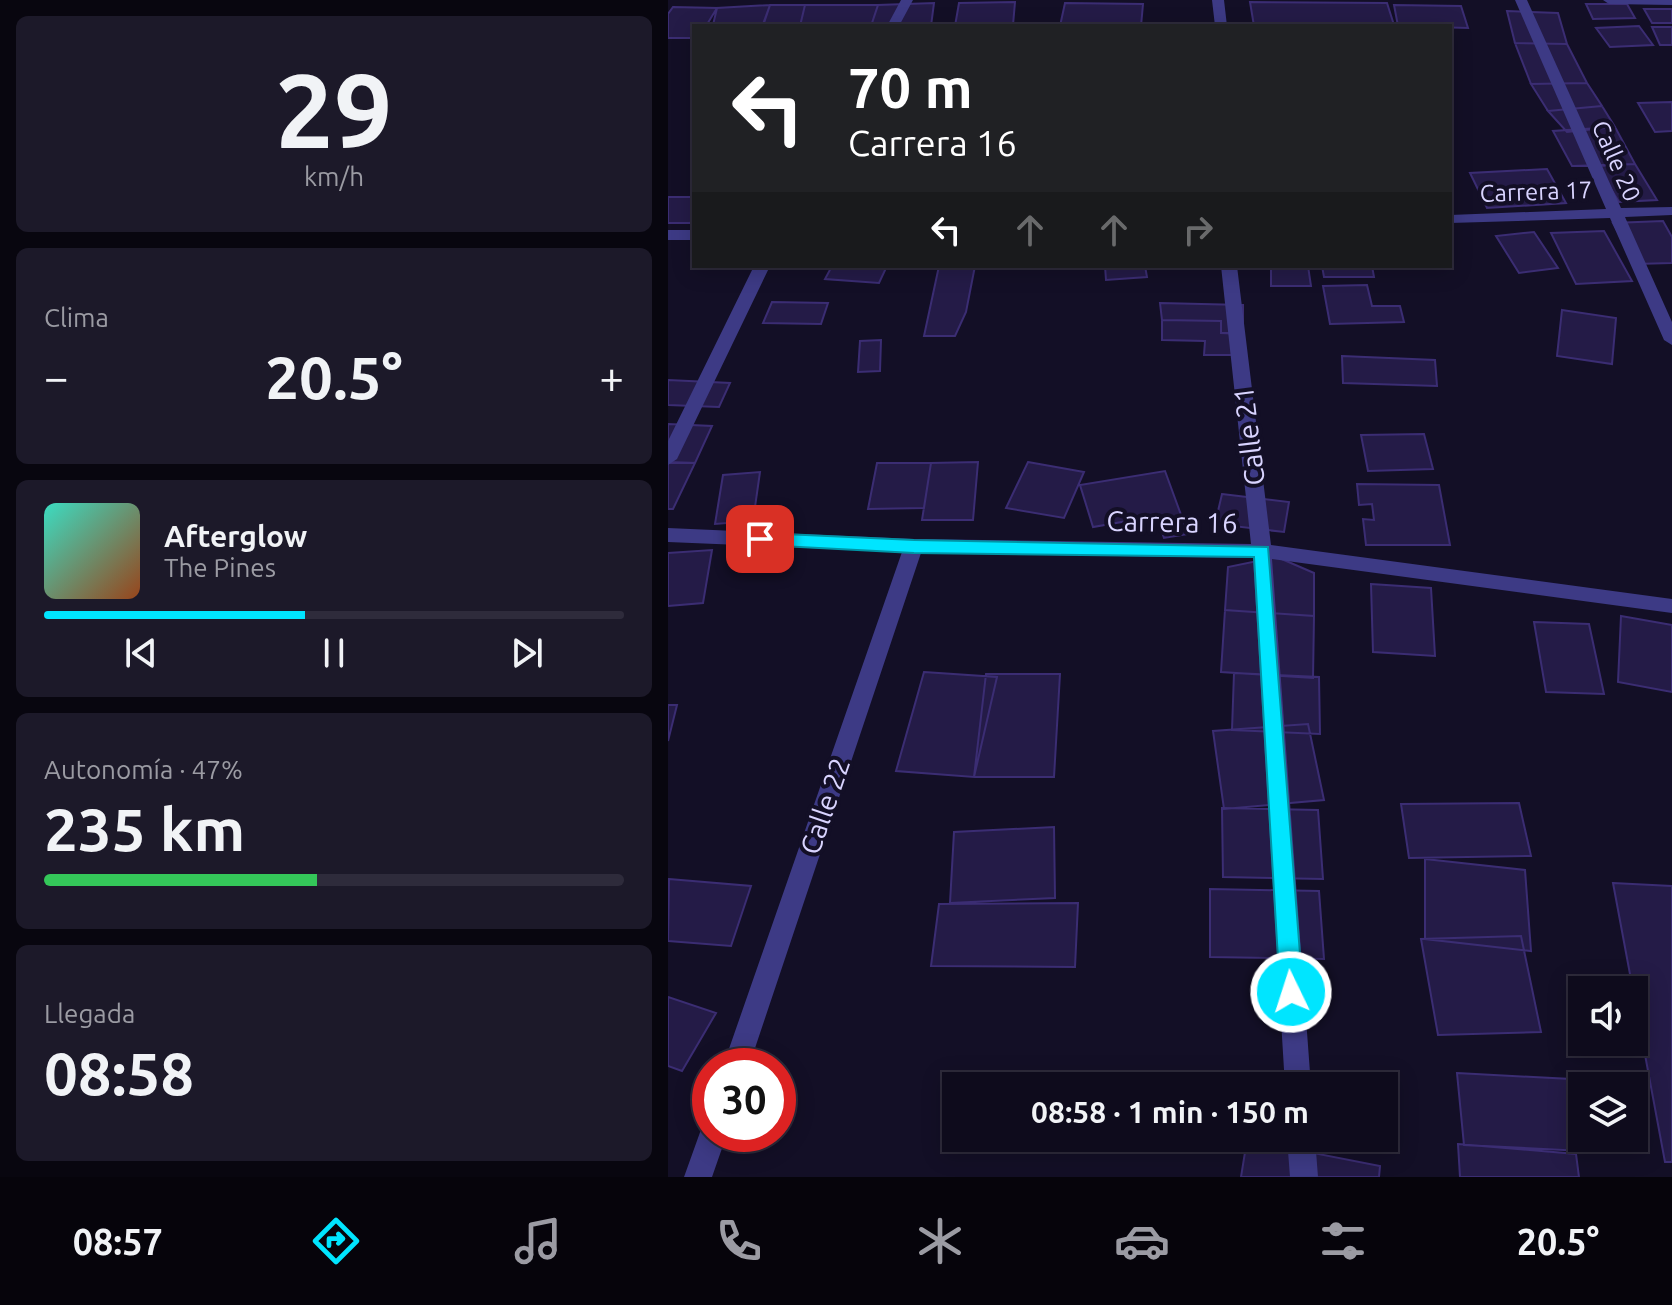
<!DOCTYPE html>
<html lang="es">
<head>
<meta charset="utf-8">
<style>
  body { margin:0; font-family:Ubuntu,sans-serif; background:#1c1929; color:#f1f3f6; height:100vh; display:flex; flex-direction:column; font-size:30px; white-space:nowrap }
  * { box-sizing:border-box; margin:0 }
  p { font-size:26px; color:#9b9ba3 }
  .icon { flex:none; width:44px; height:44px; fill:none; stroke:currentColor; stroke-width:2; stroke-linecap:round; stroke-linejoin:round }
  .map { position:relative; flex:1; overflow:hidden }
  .drawer { display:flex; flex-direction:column; gap:16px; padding:16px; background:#08060f; width:668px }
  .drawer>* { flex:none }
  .banner { position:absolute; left:24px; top:24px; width:760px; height:244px; border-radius:0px; box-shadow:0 4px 20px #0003,0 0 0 2px #2e2b3b; background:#202124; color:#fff; overflow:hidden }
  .controls { position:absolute; left:900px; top:976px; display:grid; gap:16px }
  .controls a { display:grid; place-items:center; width:80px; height:80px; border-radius:0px; background:#0e0b1c; box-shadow:0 4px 20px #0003,0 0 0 2px #2e2b3b; font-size:40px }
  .speed { position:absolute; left:24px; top:1048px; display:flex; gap:16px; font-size:40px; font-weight:700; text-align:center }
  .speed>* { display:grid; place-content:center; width:104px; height:104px; border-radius:50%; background:#0e0b1c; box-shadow:0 4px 20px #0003,0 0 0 2px #2e2b3b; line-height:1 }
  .speed .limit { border:12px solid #d22; background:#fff; color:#111 }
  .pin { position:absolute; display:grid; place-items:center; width:68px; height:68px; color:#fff; margin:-34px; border-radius:16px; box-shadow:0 4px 12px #0006 }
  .me { position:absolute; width:88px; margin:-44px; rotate:356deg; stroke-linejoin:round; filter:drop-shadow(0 0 6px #0008) }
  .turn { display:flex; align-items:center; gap:28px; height:168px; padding:0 24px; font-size:36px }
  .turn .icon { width:104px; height:104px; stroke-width:2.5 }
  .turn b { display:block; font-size:56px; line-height:68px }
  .lanes { display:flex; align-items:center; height:76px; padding:0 24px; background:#0003; justify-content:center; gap:40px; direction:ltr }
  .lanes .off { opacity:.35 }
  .big { font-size:60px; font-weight:700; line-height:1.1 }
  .drawer .card { flex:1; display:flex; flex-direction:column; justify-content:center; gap:12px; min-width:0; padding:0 28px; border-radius:12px; background:#1c1929 }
  .drawer .dial { align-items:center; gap:0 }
  .dial b { font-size:104px; line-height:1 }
  .song { display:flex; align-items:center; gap:24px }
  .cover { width:96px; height:96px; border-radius:12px; background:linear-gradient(135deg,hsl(170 70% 55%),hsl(20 70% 35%)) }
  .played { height:8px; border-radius:4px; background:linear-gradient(90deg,#00e5ff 45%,#2e2b3b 45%) }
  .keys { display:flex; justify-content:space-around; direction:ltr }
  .heat { display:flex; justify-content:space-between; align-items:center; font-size:44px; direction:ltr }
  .charge { height:12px; border-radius:6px; background:linear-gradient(90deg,#34c759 47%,#2e2b3b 0) }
  .trip { position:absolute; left:274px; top:1072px; width:456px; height:80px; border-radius:0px; background:#0e0b1c; box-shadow:0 4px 20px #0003,0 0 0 2px #2e2b3b; font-weight:700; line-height:80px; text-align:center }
  .dock { display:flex; height:128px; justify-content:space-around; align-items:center; background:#06040b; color:#9b9ba3 }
  .dock .icon { width:56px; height:56px }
  .dock .active { color:#00e5ff }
  .dock b { font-size:36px; color:#f1f3f6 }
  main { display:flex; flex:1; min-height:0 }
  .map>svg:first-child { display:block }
  .building { fill:#241b47; stroke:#3b2d73; stroke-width:2 }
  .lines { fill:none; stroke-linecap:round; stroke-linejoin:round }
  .minor { fill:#3d3a85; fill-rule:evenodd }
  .route { fill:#00e5ff; stroke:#0095a6; stroke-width:2 }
  .labels { text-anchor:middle; stroke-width:8; stroke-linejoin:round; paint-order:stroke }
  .far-street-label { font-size:24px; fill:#d9d4ff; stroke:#130f26 }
  .street-label { font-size:28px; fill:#d9d4ff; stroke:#130f26 }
</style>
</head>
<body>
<main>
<section class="drawer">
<div class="card dial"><b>29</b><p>km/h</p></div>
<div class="card"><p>Clima</p>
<div class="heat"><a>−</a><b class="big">20.5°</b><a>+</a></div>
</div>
<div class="card">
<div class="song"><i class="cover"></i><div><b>Afterglow</b><p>The Pines</p></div></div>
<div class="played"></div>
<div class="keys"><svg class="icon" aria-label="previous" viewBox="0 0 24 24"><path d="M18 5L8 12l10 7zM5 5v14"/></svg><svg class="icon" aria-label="pause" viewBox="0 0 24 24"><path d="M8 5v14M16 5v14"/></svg><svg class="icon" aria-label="next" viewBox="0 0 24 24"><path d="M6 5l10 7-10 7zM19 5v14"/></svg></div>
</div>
<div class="card"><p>Autonomía · 47%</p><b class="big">235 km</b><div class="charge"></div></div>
<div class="card"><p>Llegada</p><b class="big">08:58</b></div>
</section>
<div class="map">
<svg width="1004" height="1177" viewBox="0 0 1004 1177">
  <rect width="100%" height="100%" fill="#130f26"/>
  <path class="building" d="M347 2 345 25 287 26 291 3Z
    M582 2 719 3 726 25 586 26Z
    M266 3 263 26H203L210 5Z
    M397 3 475 4 473 26H392Z
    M918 4H959L967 18 925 19Z
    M102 5H137L132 26H95Z
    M102 5 95 24 45 25 49 8Z
    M137 5H210L203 26H132Z
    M726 5 793 6 800 28 730 26Z
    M5 7 49 8 38 26H26V38H0V14Z
    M976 9H1004V23H984Z
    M839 11 890 13 899 44 847 43Z
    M971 26 985 45 942 47 928 28Z
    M984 27H1004V45H992Z
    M847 43 899 44 919 83 863 84Z
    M919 83 934 106 880 111 863 84Z
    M1004 102V131L987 132 970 103Z
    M934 106 947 127 899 132 880 111Z
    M947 127 967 164 904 166 885 131Z
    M967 164 989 200 951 202 929 166Z
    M879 169 898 203 819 208 802 173Z
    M0 197H26V219L22 223H0Z
    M995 221 1004 237V263L967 264 945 223Z
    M936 231 964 281 908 284 883 233Z
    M866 232 890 268 851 273 828 236Z
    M164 266H219L211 283 157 279Z
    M271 266H307L298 312 287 336H256Z
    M437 266H477L479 277 438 280Z
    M603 266H640L643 286H603Z
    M654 266H704L706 277H656Z
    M699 285 704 306H732L736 322 662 324 655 286Z
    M104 302 160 303 153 324 95 323Z
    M492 303 575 305V334L553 333V321L494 320Z
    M894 310 948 318 944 364 889 356Z
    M494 320 553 321V333H567L568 355H536L537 341 494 340Z
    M213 340 212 371 190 372 192 341Z
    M674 356 767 360 769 386 675 383Z
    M0 380 62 383 51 407 0 405Z
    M0 424 44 426 27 463H0Z
    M756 434 765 469 700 471 693 435Z
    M0 462 27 463 5 509H0Z
    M310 462 305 520H254L263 463Z
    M360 462 416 472 396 518 338 508Z
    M209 463H263L256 508 200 509Z
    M497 471 520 534 496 538 488 516 425 527 412 485Z
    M92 472 85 521 47 524 55 475Z
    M689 484 771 485 782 545H698L695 519 706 520 704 504 691 505Z
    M554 494 621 502 616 532 547 524Z
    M44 550 35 603 0 606V553Z
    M609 557 646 573V616L557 610 560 567Z
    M703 584 763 588 767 656 705 652Z
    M557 610 646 616 645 678 553 672Z
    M953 616 1004 625V692L950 682Z
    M866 622 921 624 936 694 878 692Z
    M256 672 329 677 306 777 228 771Z
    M566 673 651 677 652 734 564 730Z
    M318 674H392L386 777H306Z
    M0 705H9L0 741Z
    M640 724 656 800 556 809 545 731Z
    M851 803 863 856 741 858 733 804Z
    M554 808 650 810 655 879 555 877Z
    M386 827 387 898 282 903 286 832Z
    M757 859 857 870 863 951 757 939Z
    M1 879 83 886 63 946 0 941Z
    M945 883 1004 886V1162H997Z
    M542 889 651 891 656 959 542 957Z
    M410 903 407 967 263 966 271 904Z
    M853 936 873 1032 770 1035 753 939Z
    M0 997 48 1013 14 1071 0 1066Z
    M789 1073 903 1079 915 1151 796 1145Z
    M579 1140 712 1166 711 1177H573Z
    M790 1144 908 1154 911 1177H792Z"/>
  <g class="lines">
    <path class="minor" d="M233 0H245L231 26H219Z
      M544 0H556L559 26H547Z
      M847 0H859L953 208 1004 207V215L957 217 1004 322V345L996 340 942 218 782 223V215L938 209Z
      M935 0H1004V5L941 4Z
      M0 230H26V240H0Z
      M86 266H102L9 459 0 465V441Z
      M553 266H569L603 545 1004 599V613L604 559 643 1086H617L585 558 253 553 81 1066H55L234 552 0 542V528L246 539 583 544Z
      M42 1122V1134H59L44 1177H16L35 1124Z
      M619 1138H647L650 1177H622Z"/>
  </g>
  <path class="route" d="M92 533 246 540 600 547 635 992 632 999 623 1002 615 999 612 992 586 557 246 553 92 545 83 539Z"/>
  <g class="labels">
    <g class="far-street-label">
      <text transform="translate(948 161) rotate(66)" y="8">Calle 20</text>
      <text transform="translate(868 192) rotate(-2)" y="8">Carrera 17</text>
    </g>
    <g class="street-label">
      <text transform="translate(581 436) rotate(-97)" y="10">Calle 21</text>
      <text transform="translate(504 522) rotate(1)" y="10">Carrera 16</text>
      <text transform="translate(157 806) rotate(-71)" y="10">Calle 22</text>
    </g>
  </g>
</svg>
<div class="controls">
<a><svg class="icon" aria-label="sound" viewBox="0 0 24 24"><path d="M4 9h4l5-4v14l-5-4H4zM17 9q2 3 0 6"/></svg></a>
<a><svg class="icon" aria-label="layers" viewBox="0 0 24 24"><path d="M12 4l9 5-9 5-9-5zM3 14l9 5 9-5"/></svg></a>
</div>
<div class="speed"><div class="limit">30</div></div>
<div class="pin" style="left:92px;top:539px;background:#d93025"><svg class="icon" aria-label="arrive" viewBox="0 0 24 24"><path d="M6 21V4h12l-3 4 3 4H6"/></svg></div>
<svg class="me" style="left:623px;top:992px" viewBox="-20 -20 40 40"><circle r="17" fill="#00e5ff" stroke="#fff" stroke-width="3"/><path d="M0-11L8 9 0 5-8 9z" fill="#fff"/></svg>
<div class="trip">08:58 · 1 min · 150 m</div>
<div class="banner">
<div class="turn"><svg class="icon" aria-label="left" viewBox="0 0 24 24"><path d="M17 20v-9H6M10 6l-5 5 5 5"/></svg><div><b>70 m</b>Carrera 16</div></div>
<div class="lanes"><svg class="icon" aria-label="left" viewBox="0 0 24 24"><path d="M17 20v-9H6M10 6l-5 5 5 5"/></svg><svg class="icon off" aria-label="ahead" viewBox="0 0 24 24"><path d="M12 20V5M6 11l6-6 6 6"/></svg><svg class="icon off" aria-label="ahead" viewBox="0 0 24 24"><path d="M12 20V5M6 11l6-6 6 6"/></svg><svg class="icon off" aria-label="right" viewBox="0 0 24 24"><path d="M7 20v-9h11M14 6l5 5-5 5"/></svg></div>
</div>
</div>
</main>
<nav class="dock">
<b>08:57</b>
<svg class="icon active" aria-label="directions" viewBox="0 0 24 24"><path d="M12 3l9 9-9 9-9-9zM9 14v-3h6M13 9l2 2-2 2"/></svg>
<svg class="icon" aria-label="music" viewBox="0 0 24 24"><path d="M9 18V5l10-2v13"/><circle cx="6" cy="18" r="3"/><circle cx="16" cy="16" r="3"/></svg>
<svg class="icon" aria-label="phone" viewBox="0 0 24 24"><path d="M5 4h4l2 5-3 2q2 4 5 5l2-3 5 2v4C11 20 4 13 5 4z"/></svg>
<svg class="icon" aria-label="climate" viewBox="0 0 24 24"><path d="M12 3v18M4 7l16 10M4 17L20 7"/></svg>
<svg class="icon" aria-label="car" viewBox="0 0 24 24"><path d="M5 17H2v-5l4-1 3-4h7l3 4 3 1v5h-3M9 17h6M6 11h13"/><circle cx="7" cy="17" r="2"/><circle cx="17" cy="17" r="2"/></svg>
<svg class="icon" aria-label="filters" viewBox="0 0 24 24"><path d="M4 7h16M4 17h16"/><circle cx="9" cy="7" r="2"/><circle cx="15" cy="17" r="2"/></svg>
<b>20.5°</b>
</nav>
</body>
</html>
